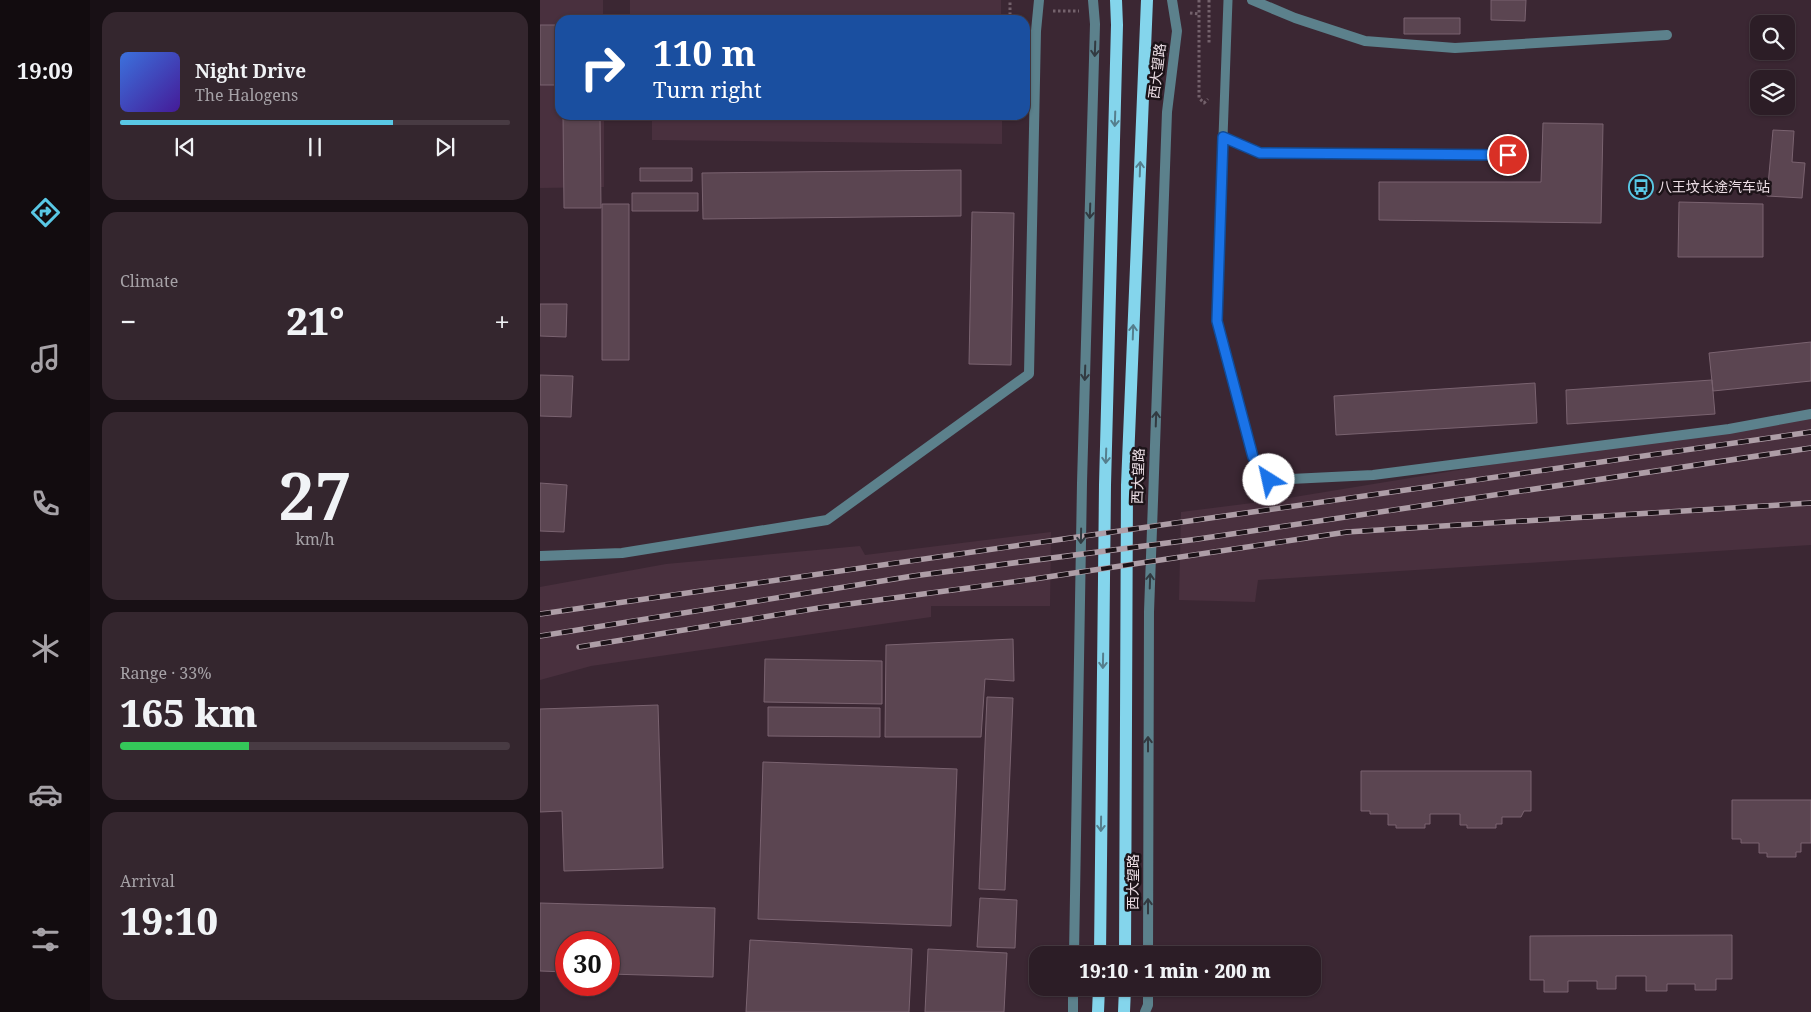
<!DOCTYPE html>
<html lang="en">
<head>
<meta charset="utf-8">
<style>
  body { margin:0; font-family:"Noto Serif","Noto Sans SC",serif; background:#34262e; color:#f1f3f6; height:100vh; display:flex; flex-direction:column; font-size:19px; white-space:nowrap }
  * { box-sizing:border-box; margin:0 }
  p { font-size:16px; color:#a6a2a7 }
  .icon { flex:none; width:28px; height:28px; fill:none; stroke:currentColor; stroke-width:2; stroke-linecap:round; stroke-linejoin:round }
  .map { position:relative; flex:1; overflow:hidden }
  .sheet { display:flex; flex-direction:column; gap:12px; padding:12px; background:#181015; width:450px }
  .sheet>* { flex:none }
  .guide { position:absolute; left:15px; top:15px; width:475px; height:105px; border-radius:15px; box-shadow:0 1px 4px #0004,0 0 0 1px #483b43; background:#1a4fa0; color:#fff; overflow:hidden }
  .buttons { position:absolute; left:1210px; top:15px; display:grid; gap:10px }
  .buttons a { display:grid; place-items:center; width:45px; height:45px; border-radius:10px; background:#2c1d26; box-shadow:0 1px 4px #0004,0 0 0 1px #483b43; font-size:25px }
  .speed { position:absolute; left:15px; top:931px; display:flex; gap:10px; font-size:25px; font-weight:700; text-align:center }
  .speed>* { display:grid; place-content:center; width:65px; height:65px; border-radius:50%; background:#2c1d26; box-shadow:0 1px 4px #0004,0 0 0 1px #483b43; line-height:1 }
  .speed .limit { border:8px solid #d22; background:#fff; color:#111 }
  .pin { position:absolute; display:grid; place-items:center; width:42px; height:42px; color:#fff; margin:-21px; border:2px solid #fff; border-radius:50%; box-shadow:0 1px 5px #0007 }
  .me { position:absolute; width:55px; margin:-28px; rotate:325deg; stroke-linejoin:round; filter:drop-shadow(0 0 4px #0008) }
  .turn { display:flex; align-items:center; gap:18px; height:105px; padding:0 15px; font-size:22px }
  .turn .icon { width:65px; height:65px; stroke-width:2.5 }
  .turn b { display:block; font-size:35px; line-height:42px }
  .big { font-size:38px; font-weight:800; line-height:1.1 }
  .sheet .card { flex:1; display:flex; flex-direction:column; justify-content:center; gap:8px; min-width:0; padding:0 18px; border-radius:15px; background:#34262e }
  .sheet .dial { align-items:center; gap:0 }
  .dial b { font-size:65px; line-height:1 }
  .song { display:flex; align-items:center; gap:15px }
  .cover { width:60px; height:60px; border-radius:8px; background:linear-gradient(135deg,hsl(220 70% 55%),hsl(260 70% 35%)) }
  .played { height:5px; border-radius:2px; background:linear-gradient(90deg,#59c8e5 70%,#483b43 70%) }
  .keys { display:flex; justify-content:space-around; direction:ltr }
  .heat { display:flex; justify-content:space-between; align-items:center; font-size:28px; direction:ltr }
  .charge { height:8px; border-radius:4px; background:linear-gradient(90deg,#34c759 33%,#483b43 0) }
  .trip { position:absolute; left:489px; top:946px; width:292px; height:50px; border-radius:15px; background:#2c1d26; box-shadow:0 1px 4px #0004,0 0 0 1px #483b43; font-weight:800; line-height:50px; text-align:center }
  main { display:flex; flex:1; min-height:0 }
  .tab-bar { display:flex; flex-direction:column; width:90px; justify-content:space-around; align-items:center; background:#120c0f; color:#a6a2a7 }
  .tab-bar .icon { width:35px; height:35px }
  .tab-bar .selected { color:#59c8e5 }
  .tab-bar b { font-size:22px; color:#f1f3f6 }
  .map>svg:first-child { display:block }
  .built { fill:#49303e }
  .building { fill:#5b4551; stroke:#7a6370 }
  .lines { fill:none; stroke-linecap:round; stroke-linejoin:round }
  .path { stroke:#74626c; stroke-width:3; stroke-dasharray:2.5 2.5; stroke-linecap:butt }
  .service { stroke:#5c818c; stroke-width:9 }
  .minor { stroke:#5c818c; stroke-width:10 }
  .tertiary { stroke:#5c818c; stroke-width:10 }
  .primary { stroke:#84d5ec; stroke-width:12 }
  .rail-casing { stroke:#ae9ea7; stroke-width:5.5 }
  .rail { stroke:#1c1318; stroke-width:4; stroke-dasharray:11; stroke-linecap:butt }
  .oneway { stroke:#323a41 }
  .oneway2 { stroke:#557e8d }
  .route-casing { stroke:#114b97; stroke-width:12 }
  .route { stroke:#1a73e8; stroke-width:9 }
  .labels { text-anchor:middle; stroke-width:5; stroke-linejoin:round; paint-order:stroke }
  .street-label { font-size:14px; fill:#ebdde4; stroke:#1c1318 }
  .poi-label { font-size:14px; fill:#ebdde4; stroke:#1c1318; text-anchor:start }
</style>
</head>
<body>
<main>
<nav class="tab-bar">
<b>19:09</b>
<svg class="icon selected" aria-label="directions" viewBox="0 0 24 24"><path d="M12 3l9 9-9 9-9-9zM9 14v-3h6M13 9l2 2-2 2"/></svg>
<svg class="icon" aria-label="music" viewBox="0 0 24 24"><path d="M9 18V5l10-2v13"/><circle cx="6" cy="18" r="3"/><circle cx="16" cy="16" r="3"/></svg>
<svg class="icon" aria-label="phone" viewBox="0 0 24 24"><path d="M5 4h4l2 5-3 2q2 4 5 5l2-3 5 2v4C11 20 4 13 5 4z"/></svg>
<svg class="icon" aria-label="climate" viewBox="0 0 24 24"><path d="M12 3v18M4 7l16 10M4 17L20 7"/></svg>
<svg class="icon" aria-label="car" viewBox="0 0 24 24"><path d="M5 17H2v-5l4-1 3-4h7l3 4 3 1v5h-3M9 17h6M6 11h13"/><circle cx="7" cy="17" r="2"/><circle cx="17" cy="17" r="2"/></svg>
<svg class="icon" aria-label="filters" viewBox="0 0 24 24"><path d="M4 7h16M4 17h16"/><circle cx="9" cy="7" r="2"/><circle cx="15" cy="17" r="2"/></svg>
</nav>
<section class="sheet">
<div class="card">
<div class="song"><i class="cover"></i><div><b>Night Drive</b><p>The Halogens</p></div></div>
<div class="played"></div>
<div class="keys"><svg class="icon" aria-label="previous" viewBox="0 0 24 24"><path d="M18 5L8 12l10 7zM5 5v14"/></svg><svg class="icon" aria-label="pause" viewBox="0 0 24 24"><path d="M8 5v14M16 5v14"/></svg><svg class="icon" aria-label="next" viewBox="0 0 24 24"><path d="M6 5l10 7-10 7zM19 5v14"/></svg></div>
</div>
<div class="card"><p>Climate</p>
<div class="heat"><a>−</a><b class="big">21°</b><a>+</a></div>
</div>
<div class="card dial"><b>27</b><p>km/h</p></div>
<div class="card"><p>Range · 33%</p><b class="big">165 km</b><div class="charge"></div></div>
<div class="card"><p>Arrival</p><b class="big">19:10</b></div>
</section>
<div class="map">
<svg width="1271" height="1012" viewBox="0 0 1271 1012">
  <rect width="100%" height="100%" fill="#3b2733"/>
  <path class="built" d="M0 0H63V20H20V115H64V187L0 188Z
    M90 0H461V20H90Z
    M112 115H462V144L112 140Z
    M1271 412V545L718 580 715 602 639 600 641 512 736 500Z
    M511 532 510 606H391V617L51 666 0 680V587L126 564 320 546 325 555Z"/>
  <path class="building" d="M951 0H986L985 21 951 20Z
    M864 18H920V34H864Z
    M0 25H16V85H0Z
    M23 115H60L61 208H24Z
    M1003 123 1063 124 1061 223 839 220V182H1001Z
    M1233 130 1254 131 1252 162 1265 163 1262 198 1227 196Z
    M100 168H152V181H100Z
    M421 170V216L163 219 162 173Z
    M92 193H158V211H92Z
    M1139 202 1223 204V257H1138Z
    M62 204H89V360H62Z
    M432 212 474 213 471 365 429 364Z
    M0 304H27L26 337 0 336Z
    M1271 342V381L1173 391 1169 353Z
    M0 375 33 376 31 417 0 416Z
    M1172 380 1175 414 1027 424 1026 390Z
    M995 383 997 423 796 435 794 396Z
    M0 483 27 485 24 532 0 531Z
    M473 639 474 681 445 679 441 737H345L346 645Z
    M225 659 342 661V704L224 702Z
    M447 697 473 698 465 890 439 889Z
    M118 705 123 868 24 871 22 811 0 812V709Z
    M228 707 340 708V737L228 736Z
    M223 762 417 769 411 926 218 919Z
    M821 771H991V811H984L981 817H962V824H956V828H927V825H920V814H890V824H885V828H856V825H848V814H830V811H821Z
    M1192 800H1271V843H1261V852H1256V857H1227V853H1219V843H1201V839H1192Z
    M440 898 477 900 475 948 437 947Z
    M0 903 175 908 173 977 69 974V942H26V972L0 971Z
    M1192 935V979H1176V990H1155V984H1127V991H1106V976H1076V989H1057V981H1028V992H1004V980H990V936Z
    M210 940 372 949 369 1012H206Z
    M388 949 467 953 464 1012H385Z"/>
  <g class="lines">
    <path class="path" d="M659 0V14
      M669 0V43
      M513 11H539
      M650 13 659 14V98L664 103 668 99
      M470 20V0"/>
    <path class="service" d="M688 0 683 137 720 153 968 155"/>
    <path class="minor" d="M712 0 755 18 825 41 915 48 1127 35
      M683 137 677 321 713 457 729 480 833 475 1189 429 1271 414
      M0 556 82 553 287 520 489 374 496 31 499 0"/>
    <path class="tertiary" d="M534 955 542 483 555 24 553 0
      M608 955 609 612 627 112 637 31 632 0
      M533 1012V988
      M605 1012 608 1005V988"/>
    <path class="primary" d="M560 955 565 485 577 25 576 0
      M585 955 587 485 607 0
      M558 1012 559 988
      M584 1012 585 988"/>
    <defs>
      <path id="rail" d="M0 614 1271 432
        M0 636 373 576 658 539 1271 448
        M39 647 279 608 494 579 807 532 1271 503"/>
    </defs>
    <use href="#rail" class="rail-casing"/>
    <use href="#rail" class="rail"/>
  </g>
  <defs><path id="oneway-shaft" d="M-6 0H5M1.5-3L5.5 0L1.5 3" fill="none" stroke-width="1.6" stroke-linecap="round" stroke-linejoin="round" transform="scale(1.25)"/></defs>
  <g class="oneway">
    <use href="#oneway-shaft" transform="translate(555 49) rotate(92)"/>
    <use href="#oneway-shaft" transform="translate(550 211) rotate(92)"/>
    <use href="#oneway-shaft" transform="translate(545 373) rotate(92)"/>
    <use href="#oneway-shaft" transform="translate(616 419) rotate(-88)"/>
    <use href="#oneway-shaft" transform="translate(541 536) rotate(91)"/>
    <use href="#oneway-shaft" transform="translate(610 581) rotate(-88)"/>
    <use href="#oneway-shaft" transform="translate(608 744) rotate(-90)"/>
    <use href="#oneway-shaft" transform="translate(608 906) rotate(-90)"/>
  </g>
  <g class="oneway2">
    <use href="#oneway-shaft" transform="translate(575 119) rotate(92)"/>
    <use href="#oneway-shaft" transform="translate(600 169) rotate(-88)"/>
    <use href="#oneway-shaft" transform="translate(593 332) rotate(-88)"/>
    <use href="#oneway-shaft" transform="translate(566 456) rotate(92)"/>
    <use href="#oneway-shaft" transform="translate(563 661) rotate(91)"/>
    <use href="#oneway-shaft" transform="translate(561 824) rotate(91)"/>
  </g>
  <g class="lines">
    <defs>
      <path id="route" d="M729 480 713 457 677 321 683 137 720 153 968 155"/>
    </defs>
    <use href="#route" class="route-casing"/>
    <use href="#route" class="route"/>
  </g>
  <defs>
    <symbol id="bus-ring" viewBox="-11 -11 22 22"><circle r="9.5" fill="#1c1318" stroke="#59c8e5" stroke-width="1.5"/><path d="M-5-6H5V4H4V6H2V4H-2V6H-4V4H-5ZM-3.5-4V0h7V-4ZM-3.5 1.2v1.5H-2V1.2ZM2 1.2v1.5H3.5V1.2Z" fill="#59c8e5"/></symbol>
  </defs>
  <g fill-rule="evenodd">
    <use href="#bus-ring" x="1087" y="173" width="28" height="28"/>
  </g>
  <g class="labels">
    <g class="street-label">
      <text transform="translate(617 71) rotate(-83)" y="5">西大望路</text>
      <text transform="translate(598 476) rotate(-88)" y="5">西大望路</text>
      <text transform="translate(593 882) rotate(-90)" y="5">西大望路</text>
    </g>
    <g class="poi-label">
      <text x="1118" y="192">八王坟长途汽车站</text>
    </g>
  </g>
</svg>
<div class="buttons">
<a><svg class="icon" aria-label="search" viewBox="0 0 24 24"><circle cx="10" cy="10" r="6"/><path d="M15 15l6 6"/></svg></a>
<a><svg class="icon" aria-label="layers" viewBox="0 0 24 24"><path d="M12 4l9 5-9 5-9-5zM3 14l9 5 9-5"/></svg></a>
</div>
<div class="speed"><div class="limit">30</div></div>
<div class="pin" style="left:968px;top:155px;background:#d93025"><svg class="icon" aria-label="arrive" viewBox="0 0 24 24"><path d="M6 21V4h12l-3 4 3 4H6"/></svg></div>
<svg class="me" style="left:729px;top:480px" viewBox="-20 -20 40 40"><circle r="19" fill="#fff"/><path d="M0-13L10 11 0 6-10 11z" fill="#1a73e8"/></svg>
<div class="trip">19:10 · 1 min · 200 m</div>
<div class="guide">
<div class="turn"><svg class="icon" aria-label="right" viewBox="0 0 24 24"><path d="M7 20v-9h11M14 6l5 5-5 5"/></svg><div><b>110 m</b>Turn right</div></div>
</div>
</div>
</main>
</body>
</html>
